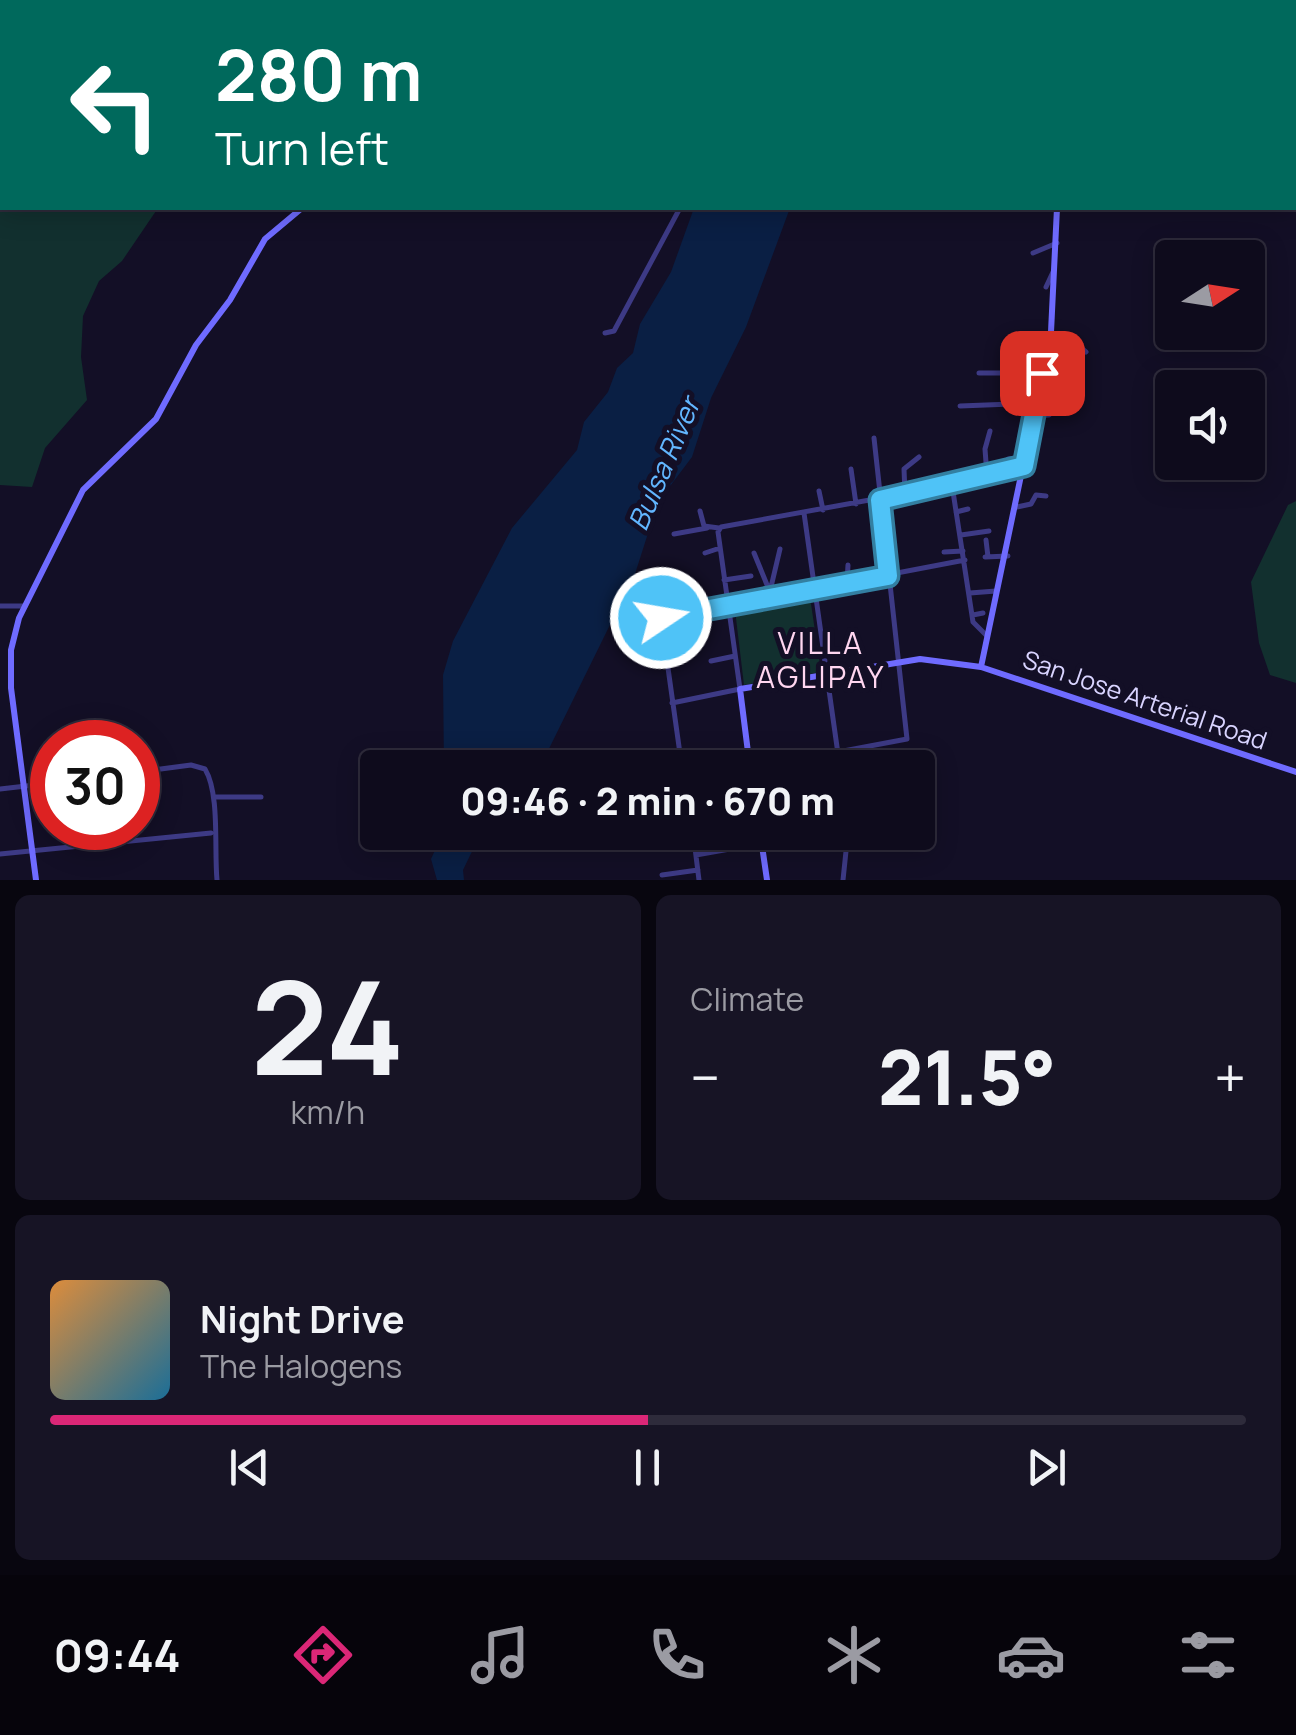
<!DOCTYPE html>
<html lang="en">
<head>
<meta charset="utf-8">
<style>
  body { margin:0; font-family:Manrope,sans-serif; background:#171425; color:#f1f3f6; height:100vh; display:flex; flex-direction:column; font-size:38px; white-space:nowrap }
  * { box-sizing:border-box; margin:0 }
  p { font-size:32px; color:#9b9ba3 }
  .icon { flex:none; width:55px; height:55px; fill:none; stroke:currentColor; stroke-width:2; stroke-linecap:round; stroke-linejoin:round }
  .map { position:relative; height:880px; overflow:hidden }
  .sheet { display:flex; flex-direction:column; gap:15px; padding:15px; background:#08060f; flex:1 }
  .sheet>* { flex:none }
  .top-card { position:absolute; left:0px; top:0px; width:1298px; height:210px; box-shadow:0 5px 25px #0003,0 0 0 2px #2e2b3b; background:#00695c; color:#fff; overflow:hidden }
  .needle { width:65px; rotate:78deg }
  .buttons { position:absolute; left:1155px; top:240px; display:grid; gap:20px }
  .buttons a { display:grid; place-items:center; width:110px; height:110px; border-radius:10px; background:#0e0b1c; box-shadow:0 5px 25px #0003,0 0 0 2px #2e2b3b; font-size:50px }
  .speed { position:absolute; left:30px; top:720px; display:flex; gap:20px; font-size:50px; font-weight:700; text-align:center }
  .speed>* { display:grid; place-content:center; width:130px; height:130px; border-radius:50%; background:#0e0b1c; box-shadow:0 5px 25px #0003,0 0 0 2px #2e2b3b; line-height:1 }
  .speed .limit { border:15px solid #d22; background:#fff; color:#111 }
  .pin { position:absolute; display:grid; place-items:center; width:85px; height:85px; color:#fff; margin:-42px; border-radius:20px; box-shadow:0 5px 15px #0006 }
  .me { position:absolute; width:110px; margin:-55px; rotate:78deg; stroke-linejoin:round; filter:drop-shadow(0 0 8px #0008) }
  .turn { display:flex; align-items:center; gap:35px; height:210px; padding:0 50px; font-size:45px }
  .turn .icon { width:130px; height:130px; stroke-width:2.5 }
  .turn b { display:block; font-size:70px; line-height:85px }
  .big { font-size:75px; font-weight:800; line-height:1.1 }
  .sheet .tile { flex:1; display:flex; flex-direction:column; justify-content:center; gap:15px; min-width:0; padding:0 35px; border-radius:15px; background:#171425 }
  .sheet .dial { align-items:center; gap:0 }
  .dial b { font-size:130px; line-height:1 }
  .song { display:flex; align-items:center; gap:30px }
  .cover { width:120px; height:120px; border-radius:15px; background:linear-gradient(135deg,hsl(30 70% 55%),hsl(200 70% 35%)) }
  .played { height:10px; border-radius:5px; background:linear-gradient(90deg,#db2777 50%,#2e2b3b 50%) }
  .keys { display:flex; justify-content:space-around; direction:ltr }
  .heat { display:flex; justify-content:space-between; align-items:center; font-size:55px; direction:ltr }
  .sheet .tiles { flex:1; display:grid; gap:15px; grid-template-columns:1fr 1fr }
  .tile:last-child { grid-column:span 2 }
  .trip { position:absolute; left:360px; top:750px; width:575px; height:100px; border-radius:10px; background:#0e0b1c; box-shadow:0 5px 25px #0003,0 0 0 2px #2e2b3b; font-weight:800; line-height:100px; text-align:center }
  .tab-bar { display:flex; height:160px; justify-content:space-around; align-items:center; background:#06040b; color:#9b9ba3 }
  .tab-bar .icon { width:70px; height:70px }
  .tab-bar .on { color:#db2777 }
  .tab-bar b { font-size:45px; color:#f1f3f6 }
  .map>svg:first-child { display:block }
  .green { fill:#12302f }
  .water { fill:#0a1f44 }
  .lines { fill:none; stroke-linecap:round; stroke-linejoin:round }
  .street { stroke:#3d3a85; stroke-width:5 }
  .secondary { stroke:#6f6bff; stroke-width:6 }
  .route-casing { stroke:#337fa1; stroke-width:25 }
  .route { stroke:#4fc3f7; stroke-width:18 }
  .labels { text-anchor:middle; stroke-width:10; stroke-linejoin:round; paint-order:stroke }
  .street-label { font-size:25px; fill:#d9d4ff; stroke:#130f26 }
  .water-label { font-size:28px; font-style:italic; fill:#62b6ff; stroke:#130f26 }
  .quarter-label { font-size:30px; letter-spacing:2.5px; fill:#ffd6f0; stroke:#130f26 }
</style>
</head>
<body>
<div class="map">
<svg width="1296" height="880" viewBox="0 0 1296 880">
  <rect width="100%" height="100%" fill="#130f26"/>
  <path class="green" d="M0 0H187L2 2V208H158L122 261 99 281 83 316 81 357 87 400 45 448 32 487 0 485Z
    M1296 501V683L1270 675 1259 643 1251 582 1288 505Z
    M810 597 821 672 744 685 735 610Z"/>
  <path class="water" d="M694 208H790L746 327 711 398 692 457 658 502 635 574 540 767H444L443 675 453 641 512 528 577 450 584 422 608 392 617 368 633 353 640 324 671 272Z
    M443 833H481L463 870 464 880H437L431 859Z"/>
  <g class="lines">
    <path class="street" d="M761 2 762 0
      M1033 253 1057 243
      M1046 287 1053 272
      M605 333 614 331 680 208
      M1016 350 1049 348
      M1048 354 1080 347 1086 352
      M979 373H1043
      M960 406 1037 403
      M1034 416 1049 415 1066 397
      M1008 459 1026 457
      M851 469 856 504
      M987 476 985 449 990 431
      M952 485 1024 466
      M819 491 823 510
      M905 494 904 469 919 457
      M1017 507 1031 504 1036 495 1046 496
      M700 511 704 526 719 528
      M956 512 968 509
      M804 513 840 768
      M674 534 707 528
      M961 535 989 531
      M986 540 988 557
      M944 552 963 551
      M705 553 720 548
      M754 553 772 597
      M985 557 1008 556
      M724 580 751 576
      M847 583 848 565
      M771 587 780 549
      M970 593 996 591
      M0 606H25
      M973 615 983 613
      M664 652 688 646
      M711 661 735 656
      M672 703 740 689 718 532 721 527 952 485 973 622 987 636
      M682 768 661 618 965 560
      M753 768 907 739 874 438
      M138 772 191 765 205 769C220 794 214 848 217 880
      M0 789 52 783
      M214 797H261
      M693 832 699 880
      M0 854 211 833
      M696 855 825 832
      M662 875 698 870
      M843 880 848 832"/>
    <path class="secondary" d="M410 2 411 0
      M1059 2V0
      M981 667 1051 332 1057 208
      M750 768 740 689 920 659 981 667 1296 772
      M760 832 767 880
      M36 880 11 688V650L19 618 83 490 156 419 196 345 230 300 265 239 302 208"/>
  </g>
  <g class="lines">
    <defs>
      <path id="route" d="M661 618 888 576 880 500 1024 466 1042 373"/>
    </defs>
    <use href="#route" class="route-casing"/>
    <use href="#route" class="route"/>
  </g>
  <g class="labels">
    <g class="street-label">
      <text transform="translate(1145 700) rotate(19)" y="9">San Jose Arterial Road</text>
    </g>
    <g class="water-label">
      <text transform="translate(664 464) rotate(-67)" y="10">Bulsa River</text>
    </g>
    <g class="quarter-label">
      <text x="821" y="654">VILLA<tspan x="821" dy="34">AGLIPAY</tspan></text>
    </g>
  </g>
</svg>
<div class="buttons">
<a><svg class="needle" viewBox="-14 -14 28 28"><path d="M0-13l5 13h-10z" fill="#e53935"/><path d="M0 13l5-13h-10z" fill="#9b9ba3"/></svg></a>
<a><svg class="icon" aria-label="sound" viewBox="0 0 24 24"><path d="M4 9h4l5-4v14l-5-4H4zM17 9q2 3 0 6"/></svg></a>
</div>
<div class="speed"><div class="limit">30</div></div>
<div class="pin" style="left:1042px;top:373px;background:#d93025"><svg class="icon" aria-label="arrive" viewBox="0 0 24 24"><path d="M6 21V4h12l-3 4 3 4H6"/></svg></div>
<svg class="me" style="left:661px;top:618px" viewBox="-20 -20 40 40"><circle r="17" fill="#4fc3f7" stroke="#fff" stroke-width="3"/><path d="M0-11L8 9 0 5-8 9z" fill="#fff"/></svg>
<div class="trip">09:46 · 2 min · 670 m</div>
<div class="top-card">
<div class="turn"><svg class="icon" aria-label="left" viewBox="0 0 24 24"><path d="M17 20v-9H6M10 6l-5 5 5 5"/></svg><div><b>280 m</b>Turn left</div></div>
</div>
</div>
<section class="sheet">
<div class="tiles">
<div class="tile dial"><b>24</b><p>km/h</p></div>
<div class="tile"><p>Climate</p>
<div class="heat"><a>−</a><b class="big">21.5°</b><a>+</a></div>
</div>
<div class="tile">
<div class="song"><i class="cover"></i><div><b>Night Drive</b><p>The Halogens</p></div></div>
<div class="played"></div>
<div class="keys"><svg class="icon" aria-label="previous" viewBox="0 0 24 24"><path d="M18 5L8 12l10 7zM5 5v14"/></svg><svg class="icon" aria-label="pause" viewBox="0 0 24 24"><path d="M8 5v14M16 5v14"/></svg><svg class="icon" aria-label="next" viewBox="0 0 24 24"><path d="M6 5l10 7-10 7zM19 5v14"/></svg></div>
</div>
</div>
</section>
<nav class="tab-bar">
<b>09:44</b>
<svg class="icon on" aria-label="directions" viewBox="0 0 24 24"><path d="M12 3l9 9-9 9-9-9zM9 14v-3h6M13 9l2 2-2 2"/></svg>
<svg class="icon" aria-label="music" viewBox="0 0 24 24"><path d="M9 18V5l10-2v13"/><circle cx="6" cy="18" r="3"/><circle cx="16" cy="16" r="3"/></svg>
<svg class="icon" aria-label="phone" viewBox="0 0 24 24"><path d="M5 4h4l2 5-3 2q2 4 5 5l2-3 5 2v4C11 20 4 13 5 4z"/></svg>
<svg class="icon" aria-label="climate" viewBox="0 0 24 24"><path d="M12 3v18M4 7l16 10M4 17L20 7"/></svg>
<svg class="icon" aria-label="car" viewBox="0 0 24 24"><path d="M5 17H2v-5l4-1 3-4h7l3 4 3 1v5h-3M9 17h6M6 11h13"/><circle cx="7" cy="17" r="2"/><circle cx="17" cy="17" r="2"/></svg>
<svg class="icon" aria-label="filters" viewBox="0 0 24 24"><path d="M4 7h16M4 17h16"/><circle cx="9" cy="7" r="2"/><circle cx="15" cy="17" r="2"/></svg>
</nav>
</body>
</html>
